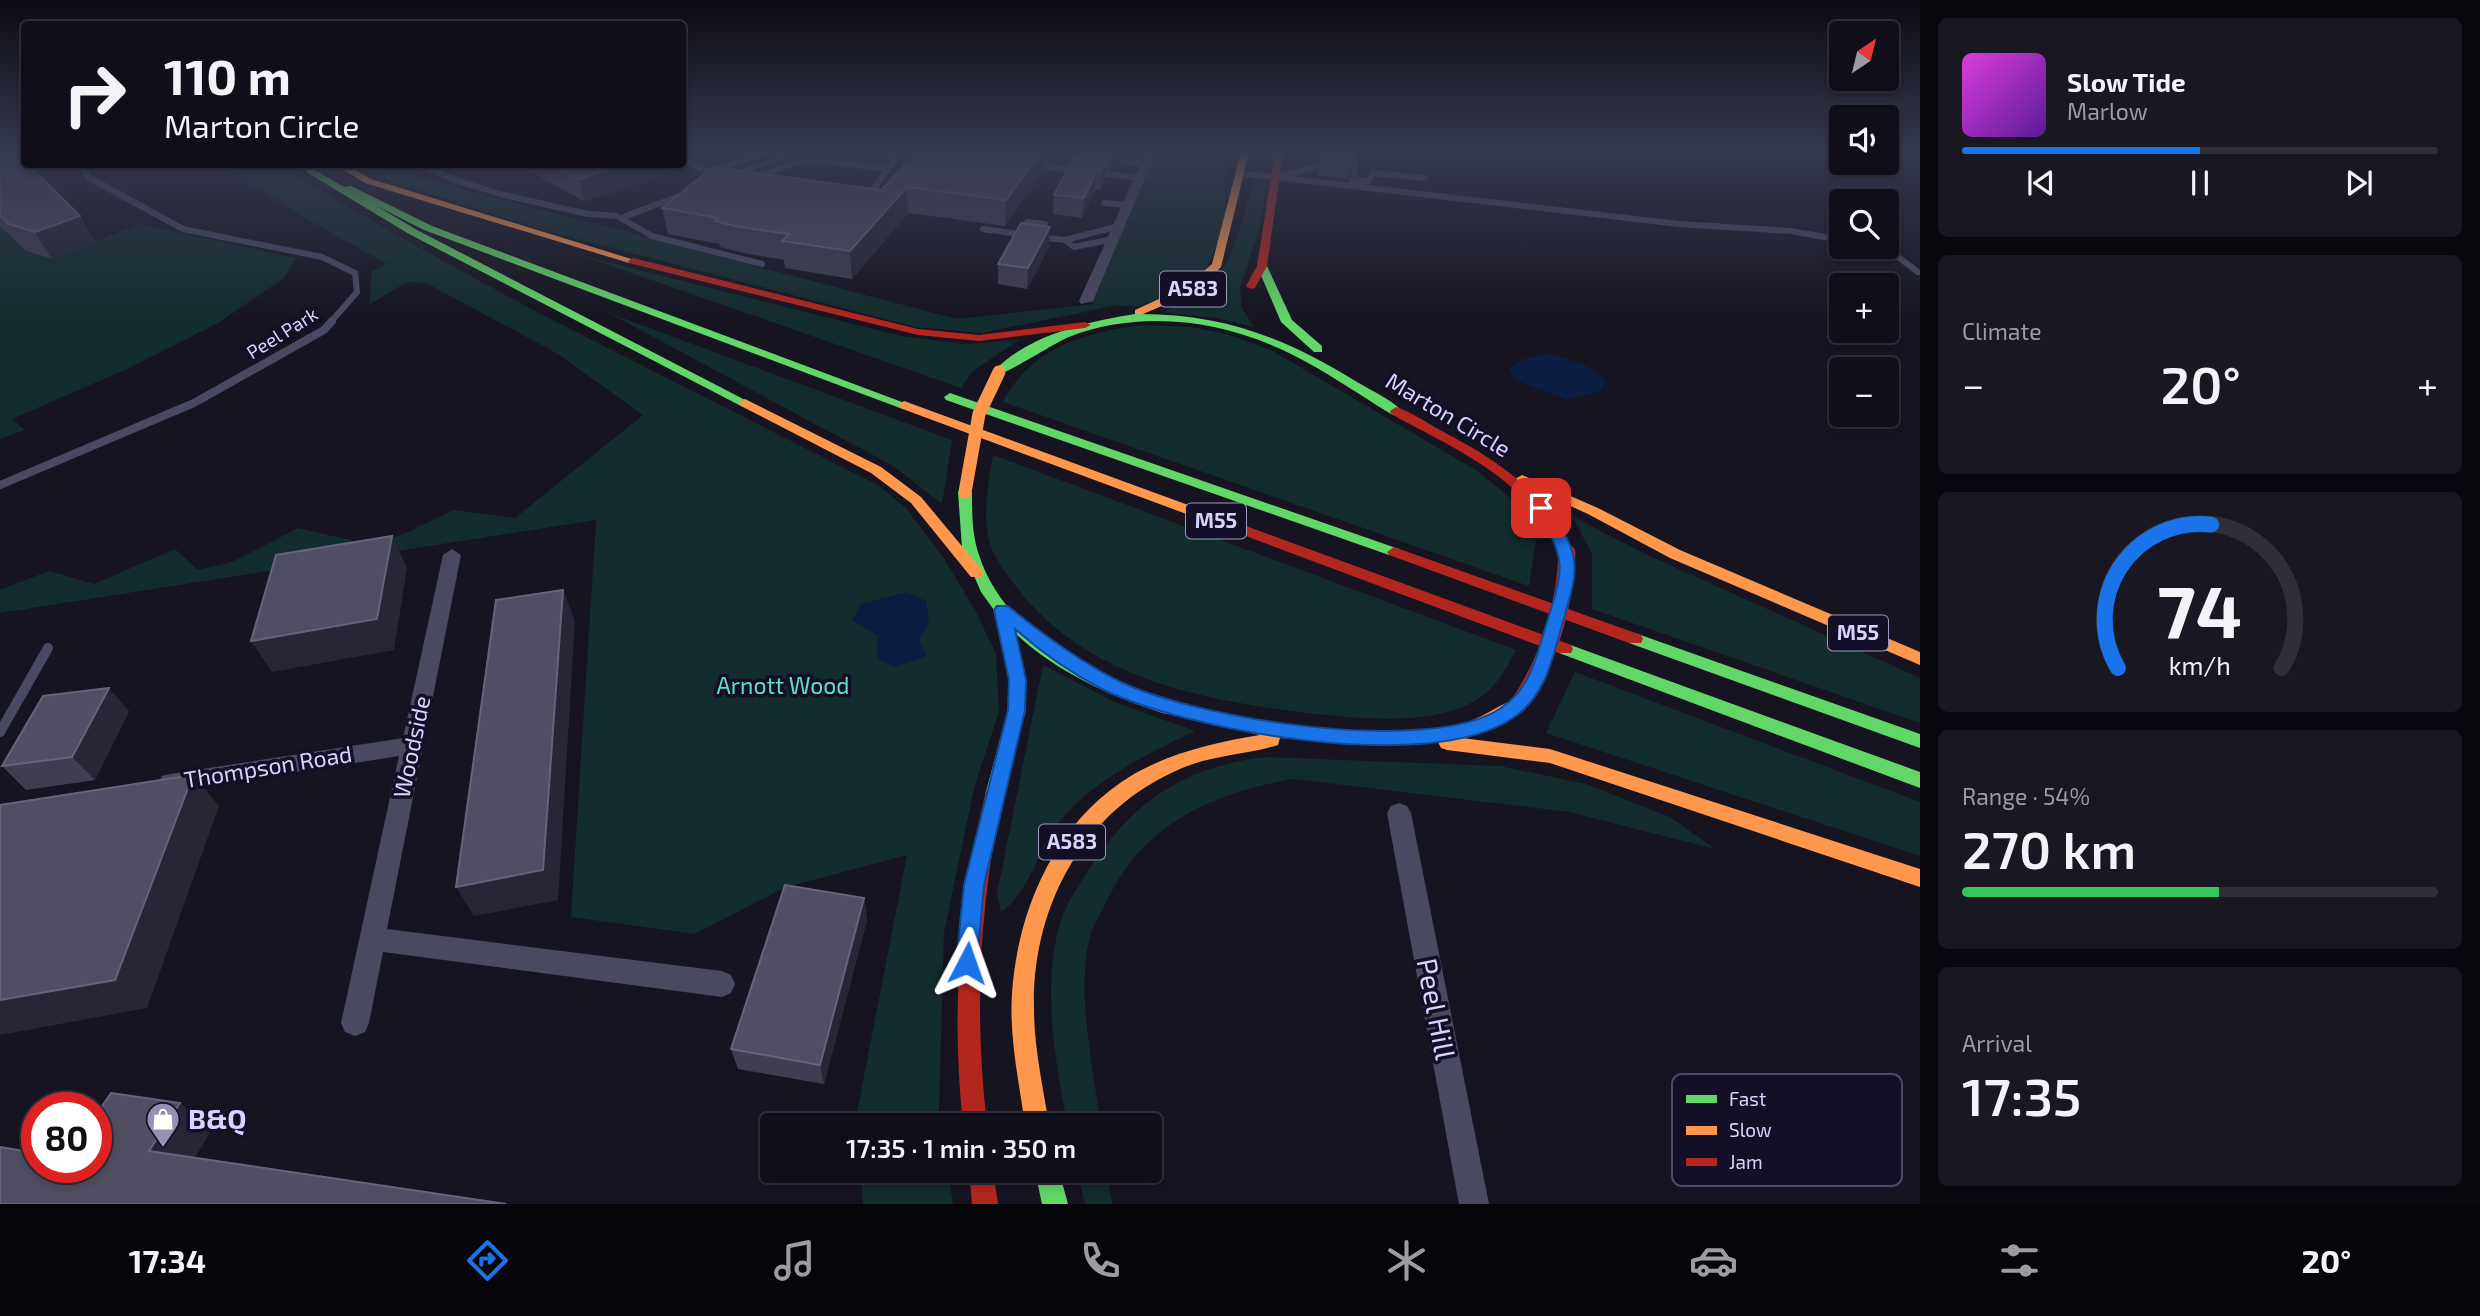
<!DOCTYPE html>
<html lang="en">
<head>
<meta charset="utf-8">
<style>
  body { margin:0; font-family:"Exo 2",sans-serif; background:#191822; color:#f1f3f6; height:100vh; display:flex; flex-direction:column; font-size:26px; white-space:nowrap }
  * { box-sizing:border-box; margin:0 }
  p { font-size:23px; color:#9c9ca2 }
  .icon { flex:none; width:38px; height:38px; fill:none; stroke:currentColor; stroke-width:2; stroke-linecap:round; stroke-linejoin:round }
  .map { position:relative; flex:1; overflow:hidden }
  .drawer { display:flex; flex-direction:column; gap:18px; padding:18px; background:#09080e; width:560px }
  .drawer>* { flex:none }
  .banner { position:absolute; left:21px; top:21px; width:665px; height:147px; border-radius:7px; box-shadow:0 4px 10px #0003,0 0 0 2px #302f38; background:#100f19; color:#f1f3f6; overflow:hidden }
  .needle { width:46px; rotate:35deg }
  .controls { position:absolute; left:1829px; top:21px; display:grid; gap:14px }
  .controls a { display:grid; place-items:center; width:70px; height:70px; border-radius:7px; background:#100f19; box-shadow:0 4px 10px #0003,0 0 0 2px #302f38; font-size:35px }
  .speed { position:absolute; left:21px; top:1092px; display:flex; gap:14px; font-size:35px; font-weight:700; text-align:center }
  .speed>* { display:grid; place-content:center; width:91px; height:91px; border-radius:50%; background:#100f19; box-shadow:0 4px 10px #0003,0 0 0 2px #302f38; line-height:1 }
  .speed .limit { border:10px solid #d22; background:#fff; color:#111 }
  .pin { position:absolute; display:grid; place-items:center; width:60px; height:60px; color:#fff; margin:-30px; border-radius:14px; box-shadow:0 4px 10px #0006 }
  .me { position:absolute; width:77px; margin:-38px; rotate:4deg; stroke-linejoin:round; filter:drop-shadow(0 0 5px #0008) }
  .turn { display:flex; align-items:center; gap:24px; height:147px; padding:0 28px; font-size:32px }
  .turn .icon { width:91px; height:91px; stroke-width:2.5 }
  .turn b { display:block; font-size:49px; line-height:60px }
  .big { font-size:52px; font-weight:600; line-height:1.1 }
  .drawer .widget { flex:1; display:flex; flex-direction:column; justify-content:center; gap:10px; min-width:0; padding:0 24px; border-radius:10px; background:#191822 }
  .drawer .dial { align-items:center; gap:0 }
  .dial svg { height:182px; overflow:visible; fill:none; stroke:#302f38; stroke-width:7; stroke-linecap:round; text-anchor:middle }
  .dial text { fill:#f1f3f6; stroke:none }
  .song { display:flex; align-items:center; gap:21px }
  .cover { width:84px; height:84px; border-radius:10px; background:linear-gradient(135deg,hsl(300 70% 55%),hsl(270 70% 35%)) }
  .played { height:7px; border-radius:4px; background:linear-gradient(90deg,#1a73e8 50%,#302f38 50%) }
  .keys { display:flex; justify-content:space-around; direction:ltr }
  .heat { display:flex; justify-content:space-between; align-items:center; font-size:38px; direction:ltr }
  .charge { height:10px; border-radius:5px; background:linear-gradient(90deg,#34c759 54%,#302f38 0) }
  .trip { position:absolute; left:760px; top:1113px; width:402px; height:70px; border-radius:7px; background:#100f19; box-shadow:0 4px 10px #0003,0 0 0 2px #302f38; font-weight:600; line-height:70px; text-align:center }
  .tab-bar { display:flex; height:112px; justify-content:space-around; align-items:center; background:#06060a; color:#9c9ca2 }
  .tab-bar .icon { width:49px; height:49px }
  .tab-bar .active { color:#1a73e8 }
  .tab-bar b { font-size:32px; color:#f1f3f6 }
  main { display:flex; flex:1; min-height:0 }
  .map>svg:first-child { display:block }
  .green { fill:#132c2d }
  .water { fill:#0b1e41 }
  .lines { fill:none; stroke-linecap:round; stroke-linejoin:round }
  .lane-far2 { stroke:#4a4962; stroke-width:6 }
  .lane-far1 { stroke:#4a4962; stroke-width:8 }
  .lane { stroke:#4a4962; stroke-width:10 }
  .street { fill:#4a4962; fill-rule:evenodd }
  .fast { fill:#63d668; fill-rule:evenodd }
  .slow { fill:#ff974d; fill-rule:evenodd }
  .jam { fill:#b3261e; fill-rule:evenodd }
  .slow-bridge { stroke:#ff974d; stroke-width:13 }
  .jam-bridge { stroke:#b3261e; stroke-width:17 }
  .wall { fill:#403d50 }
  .shaded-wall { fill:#282635 }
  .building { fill:#504e63; stroke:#66637b; stroke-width:2 }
  .route { fill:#1a73e8; stroke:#114b97; stroke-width:2 }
  .labels { text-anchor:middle; stroke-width:7; stroke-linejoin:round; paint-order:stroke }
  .far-street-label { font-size:19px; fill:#d9d4ff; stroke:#130f26 }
  .shield { fill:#130f26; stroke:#9e99be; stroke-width:2 }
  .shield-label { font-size:21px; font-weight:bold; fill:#d9d4ff }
  .street-label { font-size:23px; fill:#d9d4ff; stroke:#130f26 }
  .park-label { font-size:23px; fill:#5fe0c0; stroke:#130f26 }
  .near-street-label { font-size:28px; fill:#d9d4ff; stroke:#130f26 }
  .near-poi-label { font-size:28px; font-weight:bold; fill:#d9d4ff; stroke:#130f26; text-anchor:start }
  .key { fill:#130f26; stroke:#4e4a67; stroke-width:2 }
  .key-label { font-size:19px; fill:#d9d4ff }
</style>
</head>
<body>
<main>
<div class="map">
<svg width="1920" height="1204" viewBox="0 0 1920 1204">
  <rect width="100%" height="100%" fill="#161421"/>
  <path class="green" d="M1152 152H1230L1225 183 1226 230 1196 287 1137 307 1118 305 982 333 915 327 543 230 400 184 355 165H394L421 178 957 319 1095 304 1086 301Z
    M214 165H277L400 237 533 310 878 485 906 508 943 557 975 610 996 654 999 712 974 788 944 933 939 1110 941 1125H858L857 1112 907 855 786 887 695 934 571 917 596 520 0 613V590L49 571 94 584 175 549 198 570 232 562 298 528 367 544 402 535 453 510 515 518 643 415 558 354 426 283 407 282 369 305 372 271 387 264 298 214 232 171Z
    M1254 179 1268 180 1258 232 1240 288 1242 308 1254 327 1216 318 1164 312C1235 280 1234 248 1254 179Z
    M139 224 296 258 284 278 218 323 127 369 12 419 25 430 0 439V225L52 259Z
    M580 255 901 336 964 344 1019 340 973 371 961 388Z
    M609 313 952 440 942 504 893 466Z
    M1140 325 1191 327 1227 334 1271 350 1476 470 1507 495 1531 527 1536 541 1529 586 1003 402C1031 347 1083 334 1140 325Z
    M993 455 1516 650C1505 670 1497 687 1478 699 1436 726 1364 719 1317 714 1209 702 1088 680 1018 589 1008 576 995 560 990 544 982 517 988 482 993 455Z
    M1572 516 1641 552 1920 678V723L1592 609V554Z
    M1043 665 1117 703 1195 731C1150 752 1084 785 1055 828 1036 856 1029 892 1001 912L997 894Z
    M1575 672 1920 802V856L1546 733Z
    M1265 757 1500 766 1586 784 1670 817 1715 849 1569 812 1294 779C1212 793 1144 823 1107 901 1101 913 1092 927 1089 940 1077 997 1093 1068 1101 1125H1068C1055 1063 1041 982 1061 920 1067 902 1079 885 1089 869 1133 801 1184 767 1265 757Z
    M861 1171H948L953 1204H863Z
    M1077 1171H1107L1112 1204H1085Z"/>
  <path class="water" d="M1547 353 1583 364 1606 380 1601 391 1567 400 1514 379 1509 369 1524 359Z
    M907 592 926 601 929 621 919 640 927 656 895 667 877 659V635L852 620 861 604Z"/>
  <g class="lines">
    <path class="lane-far2" d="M1353 152 1355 175
      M682 160 708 172 767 152
      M1124 161 1146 164
      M82 164 88 177 183 229 322 257 355 273 357 292 330 323
      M418 164 455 180 500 194 588 214 617 216 652 236 762 264
      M1033 165 1140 178
      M1241 174 1278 177
      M1275 177 1679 224 1791 231 1841 240
      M1276 177 1317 167
      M753 178 805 159 889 169
      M1352 181H1369L1372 173 1425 178
      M867 199 894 160 889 152
      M1104 203 1127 205
      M983 229 1019 234
      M1019 234 1027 222 1045 224
      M1038 237 1065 240 1119 226
      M1065 240 1074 247 1113 239
      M1885 247 1918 272"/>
    <path class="lane-far1" d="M0 485 194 403 324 330 332 321"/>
    <path class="lane" d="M0 732 48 648"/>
    <path class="street" d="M787 152H801L625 220 615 217Z
      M1146 152H1156L1093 301 1081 304 1079 301Z
      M452 549 461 555 387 929 722 971 731 975 735 984 731 993 722 997 383 952 369 1023 365 1032 355 1036 345 1032 341 1023 399 756 170 792 162 790 159 783 162 776 170 774 403 738 443 555Z
      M1399 803 1407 806 1411 813 1489 1204H1459L1387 813 1391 806Z"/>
    <path class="fast" d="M311 168 344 187 351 186 432 226 910 405 904 409 900 408 424 230 375 205 417 230 751 403 745 407 741 406 409 234 308 173 306 171Z
      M1262 263 1267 266 1292 320 1322 346V352H1314L1281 322 1257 266Z
      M1135 314C1221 313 1284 337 1357 382 1372 391 1391 399 1402 411L1396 415 1391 414C1358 394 1326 371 1291 354 1223 320 1141 309 1069 337 1054 343 1004 376 995 375L993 372C1028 335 1086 322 1135 314Z
      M950 393 1399 549 1401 552 1399 555H1389L946 400 944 397Z
      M965 488 972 492C972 513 972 535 979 555 1005 637 1098 677 1172 702L1175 707 1172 712 1166 714C1112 697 1056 672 1015 633L1025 680 1026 710 1003 795 1001 800 994 803 987 800 985 795 1008 710 1009 680 994 610 981 592 962 548 958 492Z
      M1635 633 1920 734V748L1629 643 1627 639 1629 635Z
      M1565 643 1920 772V788L1559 653 1557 649 1559 645Z
      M1035 1171H1059L1068 1204H1042Z"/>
    <path class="slow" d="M1241 152H1249L1221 267 1204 284 1185 296 1143 314H1135V310L1187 286 1212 264Z
      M334 164H345L371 179 638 261 629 263 365 183Z
      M745 399 881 467 921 497 981 569 984 573 981 577H971L911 503 871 473 741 406 739 403Z
      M904 401 1210 513 1212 516 1210 519H1200L900 408 898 405Z
      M1522 475 1598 508 1680 550 1920 652V665L1670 558 1588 514 1517 482 1515 479Z
      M1518 698 1524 700 1527 705 1524 710 1491 728 1462 738 1550 749 1920 869V887L1550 763 1447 750 1441 748 1438 742 1381 746 1280 738 1278 745C1246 755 1211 755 1180 769 1084 810 1032 905 1034 1009 1034 1048 1043 1086 1049 1125H1025C1019 1082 1009 1037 1012 993 1018 907 1057 819 1134 774 1173 752 1217 742 1260 735L1160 712 1157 707 1160 702 1166 700C1251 722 1373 747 1459 725 1481 719 1498 705 1518 698Z"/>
    <path class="jam" d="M1275 152H1283L1267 266 1255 288 1251 289 1246 286 1257 266Z
      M633 258 918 329 979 335 1085 322 1091 325 1085 328 979 341 918 335 629 263 628 261Z
      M1396 407C1411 412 1426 422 1440 430 1501 462 1542 490 1574 553L1572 557H1562C1552 541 1546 525 1534 510 1498 466 1440 441 1391 414L1390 411Z
      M1205 511 1571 645 1573 649 1571 653H1559L1200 519 1198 516 1200 513Z
      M1394 547 1641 635 1643 639 1641 643H1629L1389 555 1387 552Z
      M994 787 1001 790 1003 795C979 905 974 1013 987 1125H963C951 1013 959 905 985 795L987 790Z
      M969 1171H993L998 1204H972Z"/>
    <path class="slow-bridge" d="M965 492 979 414 999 372"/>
    <path class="jam-bridge" d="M1518 705C1549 659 1565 609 1567 553"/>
  </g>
  <path class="wall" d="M0 152 96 242 52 259 26 251 0 226Z
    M917 152H1056L1050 161H1043V172L1005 226 908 213 852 279 785 268 784 260 743 253 720 247 719 244 668 234 662 208 881 190Z
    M1079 152H1119L1110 169 1106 168 1105 179 1100 190 1095 189 1082 218 1053 214 1054 195 1078 157Z
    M1317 152H1349L1350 166 1347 179 1317 175 1320 164 1317 161Z
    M517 164H671L672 172 584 201Z
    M1049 247 1027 289 998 284V264Z
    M129 711 95 780 26 790 2 766Z
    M864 898 867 920 824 1084 738 1069 731 1049Z"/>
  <path class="shaded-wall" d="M1041 152H1044L1043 172 1005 226 1006 200Z
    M1050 152H1056L1050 161Z
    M1112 152H1119L1110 169Z
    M1107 160 1105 179 1100 190 1101 171Z
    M623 164H671L672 172 584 201 579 179Z
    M1097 170 1095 189 1082 218 1084 198Z
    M907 187 908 213 852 279 850 251Z
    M80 216 96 242 52 259 35 232Z
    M1050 227 1049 247 1027 289 1028 268Z
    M392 536 407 568 394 650 272 672 251 641Z
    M563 590 575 621 558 900 474 916 456 887Z
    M109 688 129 711 95 780 72 757Z
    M193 775 219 806 147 1008 0 1035V1000Z
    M864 898 867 920 824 1084 820 1065Z
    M180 1103 213 1128 185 1174 149 1151Z"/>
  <path class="building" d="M0 152H16L24 161V164H28L80 216 35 232 9 224 0 216Z
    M917 152H1041L1006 200 907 187 850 251 782 241 789 234 739 227 715 221 718 218 662 208 713 167 881 190Z
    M1323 152H1349L1350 166 1320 163 1326 154Z
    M1074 157 1107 160 1101 171 1097 170 1084 198 1054 195Z
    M551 164H623L579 179Z
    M1021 223 1050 227 1028 268 998 264Z
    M392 536 377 619 251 641 276 555Z
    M563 590 543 870 456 887 496 600Z
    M109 688 72 757 2 766 43 696Z
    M193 775 115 980 0 1000V805Z
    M785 885 864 898 820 1065 731 1049Z
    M111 1093 180 1103 149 1151 506 1204H0V1147L37 1153V1167H96V1115Z"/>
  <linearGradient id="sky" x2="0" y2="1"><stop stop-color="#0c0b12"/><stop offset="0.47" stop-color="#363a4e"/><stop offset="1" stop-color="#363a4e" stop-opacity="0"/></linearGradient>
  <rect width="1920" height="320" fill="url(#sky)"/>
  <path class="route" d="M1541 503 1547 504C1585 562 1578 568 1560 632 1551 665 1543 698 1513 718 1430 775 1188 731 1102 689 1071 673 1040 651 1015 629L1026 680 1025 710 984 885 977 963 974 970 967 973 959 970 956 963 964 885 1008 710 1009 680 994 610 997 606H1008C1041 633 1075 658 1113 678 1187 718 1429 757 1501 708 1529 689 1535 662 1544 632 1562 571 1571 563 1534 508Z"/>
  <defs>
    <symbol id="shop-pin" viewBox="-11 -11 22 30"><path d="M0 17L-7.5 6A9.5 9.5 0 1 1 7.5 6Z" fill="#9591b1" stroke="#130f26"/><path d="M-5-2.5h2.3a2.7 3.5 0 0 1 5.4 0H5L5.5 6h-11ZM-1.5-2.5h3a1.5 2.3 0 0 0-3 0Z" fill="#fff"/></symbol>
  </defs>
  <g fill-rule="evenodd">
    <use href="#shop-pin" x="144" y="1100" width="38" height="52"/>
  </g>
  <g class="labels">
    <g class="far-street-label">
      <text transform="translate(282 333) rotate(-32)" y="7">Peel Park</text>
    </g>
    <g class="shield">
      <rect x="1160" y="271.5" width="66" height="35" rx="5"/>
      <rect x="1186" y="503.5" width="60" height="35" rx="5"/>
      <rect x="1828" y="615.5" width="60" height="35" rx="5"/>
      <rect x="1039" y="824.5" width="66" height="35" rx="5"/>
    </g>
    <g class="shield-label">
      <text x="1193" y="296">A583</text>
      <text x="1216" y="528">M55</text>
      <text x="1858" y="640">M55</text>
      <text x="1072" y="849">A583</text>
    </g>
    <g class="street-label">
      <text transform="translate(1448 415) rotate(31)" y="8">Marton Circle</text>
      <text transform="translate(412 747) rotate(-78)" y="8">Woodside</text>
      <text transform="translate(268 767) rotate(-9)" y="8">Thompson Road</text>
    </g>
    <g class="park-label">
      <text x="783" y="694">Arnott Wood</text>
    </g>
    <g class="near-street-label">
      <text transform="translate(1436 1009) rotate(79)" y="10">Peel Hill</text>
    </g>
    <g class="near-poi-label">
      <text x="188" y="1129">B&amp;Q</text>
    </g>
  </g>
  <rect x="1672" y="1074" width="230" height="112" rx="10" class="key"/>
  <rect x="1686" y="1095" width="31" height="8" fill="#63d668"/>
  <rect x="1686" y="1126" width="31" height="9" fill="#ff974d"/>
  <rect x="1686" y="1158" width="31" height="8" fill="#b3261e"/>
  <g class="key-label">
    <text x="1729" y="1106">Fast</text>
    <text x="1729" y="1137">Slow</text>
    <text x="1729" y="1169">Jam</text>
  </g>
</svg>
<div class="controls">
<a><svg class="needle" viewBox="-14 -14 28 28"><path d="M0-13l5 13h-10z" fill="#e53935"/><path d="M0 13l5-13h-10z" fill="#9c9ca2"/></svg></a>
<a><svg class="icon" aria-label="sound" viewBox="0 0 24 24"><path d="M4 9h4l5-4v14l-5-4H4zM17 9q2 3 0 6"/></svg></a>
<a><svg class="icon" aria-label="search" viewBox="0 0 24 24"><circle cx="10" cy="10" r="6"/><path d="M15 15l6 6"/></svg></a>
<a>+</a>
<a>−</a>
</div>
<div class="speed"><div class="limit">80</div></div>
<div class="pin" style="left:1541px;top:508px;background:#d93025"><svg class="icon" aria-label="arrive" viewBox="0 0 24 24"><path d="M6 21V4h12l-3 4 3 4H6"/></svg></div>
<svg class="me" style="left:967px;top:963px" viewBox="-20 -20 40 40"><path d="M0-17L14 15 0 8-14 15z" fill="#1a73e8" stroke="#fff" stroke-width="4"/></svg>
<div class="trip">17:35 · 1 min · 350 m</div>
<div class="banner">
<div class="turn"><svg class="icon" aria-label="right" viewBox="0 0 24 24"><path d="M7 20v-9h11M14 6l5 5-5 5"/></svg><div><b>110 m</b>Marton Circle</div></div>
</div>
</div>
<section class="drawer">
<div class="widget">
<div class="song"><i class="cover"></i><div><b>Slow Tide</b><p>Marlow</p></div></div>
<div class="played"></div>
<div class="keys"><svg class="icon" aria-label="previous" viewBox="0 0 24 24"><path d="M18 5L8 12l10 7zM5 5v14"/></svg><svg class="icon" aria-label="pause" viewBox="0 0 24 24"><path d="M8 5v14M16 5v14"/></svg><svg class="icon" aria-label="next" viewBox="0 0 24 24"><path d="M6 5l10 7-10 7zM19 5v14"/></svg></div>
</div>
<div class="widget"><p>Climate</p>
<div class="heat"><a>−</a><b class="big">20°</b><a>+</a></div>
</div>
<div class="widget dial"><svg viewBox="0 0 100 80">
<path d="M14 69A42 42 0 1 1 86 69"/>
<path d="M14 69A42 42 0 0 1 55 6" stroke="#1a73e8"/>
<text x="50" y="56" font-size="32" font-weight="700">74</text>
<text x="50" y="72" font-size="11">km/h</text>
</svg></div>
<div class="widget"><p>Range · 54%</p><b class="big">270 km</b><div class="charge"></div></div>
<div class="widget"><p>Arrival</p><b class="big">17:35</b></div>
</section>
</main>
<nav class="tab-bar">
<b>17:34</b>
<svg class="icon active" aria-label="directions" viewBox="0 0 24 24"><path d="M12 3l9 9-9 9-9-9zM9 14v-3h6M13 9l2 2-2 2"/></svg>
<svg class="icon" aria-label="music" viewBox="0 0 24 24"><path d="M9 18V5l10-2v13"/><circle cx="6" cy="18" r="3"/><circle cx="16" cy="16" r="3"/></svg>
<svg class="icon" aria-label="phone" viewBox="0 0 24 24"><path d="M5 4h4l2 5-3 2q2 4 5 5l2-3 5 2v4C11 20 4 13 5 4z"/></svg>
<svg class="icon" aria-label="climate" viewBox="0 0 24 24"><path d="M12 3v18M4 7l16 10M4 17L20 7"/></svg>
<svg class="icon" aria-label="car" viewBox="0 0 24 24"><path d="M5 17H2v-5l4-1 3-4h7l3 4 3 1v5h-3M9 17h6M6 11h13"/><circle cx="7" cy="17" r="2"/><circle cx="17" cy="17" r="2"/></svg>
<svg class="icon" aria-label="filters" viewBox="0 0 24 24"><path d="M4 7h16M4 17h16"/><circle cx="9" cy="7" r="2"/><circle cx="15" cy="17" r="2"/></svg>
<b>20°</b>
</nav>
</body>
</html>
